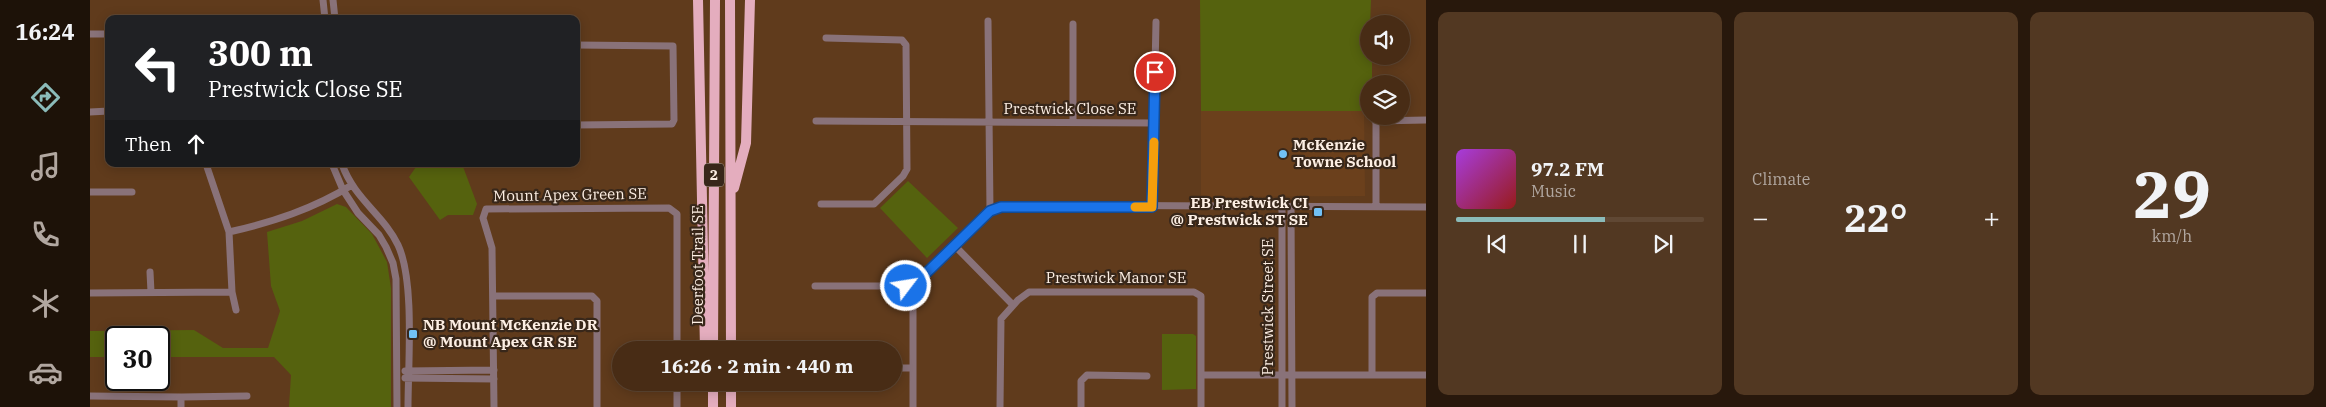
<!DOCTYPE html>
<html lang="en">
<head>
<meta charset="utf-8">
<style>
  body { margin:0; font-family:"IBM Plex Serif",serif; background:#523822; color:#f1f3f6; height:100vh; display:flex; flex-direction:column; font-size:19px; white-space:nowrap }
  * { box-sizing:border-box; margin:0 }
  p { font-size:16px; color:#b1a7a0 }
  .icon { flex:none; width:28px; height:28px; fill:none; stroke:currentColor; stroke-width:2; stroke-linecap:round; stroke-linejoin:round }
  .map { position:relative; flex:1; overflow:hidden }
  .drawer { display:flex; flex-direction:column; gap:12px; padding:12px; background:#28180c; width:900px }
  .drawer>* { flex:none }
  .banner { position:absolute; left:15px; top:15px; width:475px; height:152px; border-radius:10px; box-shadow:0 2px 12px #0003,0 0 0 1px #604834; background:#202124; color:#fff; overflow:hidden }
  .controls { position:absolute; left:1270px; top:15px; display:grid; gap:10px }
  .controls a { display:grid; place-items:center; width:50px; height:50px; border-radius:50%; background:#482c15; box-shadow:0 2px 12px #0003,0 0 0 1px #604834; font-size:25px }
  .speed { position:absolute; left:15px; top:326px; display:flex; gap:10px; font-size:25px; font-weight:700; text-align:center }
  .speed>* { display:grid; place-content:center; width:65px; height:65px; border-radius:50%; background:#482c15; box-shadow:0 2px 12px #0003,0 0 0 1px #604834; line-height:1 }
  .speed .limit { border:2px solid #111; border-radius:8px; background:#fff; color:#111 }
  .pin { position:absolute; display:grid; place-items:center; width:42px; height:42px; color:#fff; margin:-21px; border:2px solid #fff; border-radius:50%; box-shadow:0 1px 5px #0007 }
  .me { position:absolute; width:55px; margin:-28px; rotate:59deg; stroke-linejoin:round; filter:drop-shadow(0 0 4px #0008) }
  .turn { display:flex; align-items:center; gap:18px; height:105px; padding:0 20px; font-size:22px }
  .turn .icon { width:65px; height:65px; stroke-width:2.5 }
  .turn b { display:block; font-size:35px; line-height:42px }
  .then { display:flex; align-items:center; height:48px; padding:0 20px; background:#0003; gap:10px; font-size:19px }
  .big { font-size:38px; font-weight:700; line-height:1.1 }
  .drawer .tile { flex:1; display:flex; flex-direction:column; justify-content:center; gap:8px; min-width:0; padding:0 18px; border-radius:10px; background:#523822 }
  .drawer .dial { align-items:center; gap:0 }
  .dial b { font-size:65px; line-height:1 }
  .song { display:flex; align-items:center; gap:15px }
  .cover { width:60px; height:60px; border-radius:8px; background:linear-gradient(135deg,hsl(280 70% 55%),hsl(0 70% 35%)) }
  .played { height:5px; border-radius:2px; background:linear-gradient(90deg,#8bbbb9 60%,#604834 60%) }
  .keys { display:flex; justify-content:space-around; direction:ltr }
  .heat { display:flex; justify-content:space-between; align-items:center; font-size:28px; direction:ltr }
  .drawer .tiles { flex:1; display:grid; gap:12px; grid-template-columns:repeat(3,1fr) }
  .trip { position:absolute; left:522px; top:341px; width:290px; height:50px; border-radius:25px; background:#482c15; box-shadow:0 2px 12px #0003,0 0 0 1px #604834; font-weight:700; line-height:50px; text-align:center }
  main { display:flex; flex:1; min-height:0 }
  .tabs { display:flex; flex-direction:column; width:90px; justify-content:space-around; align-items:center; background:#1d1208; color:#b1a7a0 }
  .tabs .icon { width:35px; height:35px }
  .tabs .active { color:#8bbbb9 }
  .tabs b { font-size:22px; color:#f1f3f6 }
  .map>svg:first-child { display:block }
  .built { fill:#6b401c }
  .green { fill:#55620e }
  .lines { fill:none; stroke-linecap:round; stroke-linejoin:round }
  .minor { stroke:#897279; stroke-width:7 }
  .highway { stroke:#e4adbe; stroke-width:10 }
  .route-casing { stroke:#114b97; stroke-width:12 }
  .route { stroke:#1a73e8; stroke-width:9 }
  .slow { stroke:#f59e0b; stroke-width:9 }
  .poi-dot { fill:#71c1f5; stroke:#38271a; stroke-width:2 }
  .labels { text-anchor:middle; stroke-width:4.5; stroke-linejoin:round; paint-order:stroke }
  .shield { fill:#38271a; stroke:#c2b3a7; stroke-width:1 }
  .shield-label { font-size:14px; font-weight:bold; fill:#fdefe4 }
  .street-label { font-size:15px; fill:#fdefe4; stroke:#38271a }
  .poi-label { font-size:15px; font-weight:bold; fill:#fdefe4; stroke:#38271a; text-anchor:start }
</style>
</head>
<body>
<main>
<nav class="tabs">
<b>16:24</b>
<svg class="icon active" aria-label="directions" viewBox="0 0 24 24"><path d="M12 3l9 9-9 9-9-9zM9 14v-3h6M13 9l2 2-2 2"/></svg>
<svg class="icon" aria-label="music" viewBox="0 0 24 24"><path d="M9 18V5l10-2v13"/><circle cx="6" cy="18" r="3"/><circle cx="16" cy="16" r="3"/></svg>
<svg class="icon" aria-label="phone" viewBox="0 0 24 24"><path d="M5 4h4l2 5-3 2q2 4 5 5l2-3 5 2v4C11 20 4 13 5 4z"/></svg>
<svg class="icon" aria-label="climate" viewBox="0 0 24 24"><path d="M12 3v18M4 7l16 10M4 17L20 7"/></svg>
<svg class="icon" aria-label="car" viewBox="0 0 24 24"><path d="M5 17H2v-5l4-1 3-4h7l3 4 3 1v5h-3M9 17h6M6 11h13"/><circle cx="7" cy="17" r="2"/><circle cx="17" cy="17" r="2"/></svg>
</nav>
<div class="map">
<svg width="1336" height="407" viewBox="0 0 1336 407">
  <rect width="100%" height="100%" fill="#603b1c"/>
  <path class="built" d="M1111 111H1274L1275 196 1111 197Z"/>
  <path class="green" d="M1110 0H1281L1279 56H1282V84H1279L1274 98V111H1111Z
    M328 164H372L387 204 383 215H358L350 220 319 177Z
    M818 181 868 228 837 258 790 208Z
    M247 204 256 207 282 234 297 262 301 288V407H199L201 375 184 357H69V338H26V357H0V331L104 330 133 348H178L190 311 181 286 177 232 212 221Z
    M1072 334H1103L1106 336V389L1072 390Z"/>
  <g class="lines">
    <path class="minor" d="M233 0 235 19
      M243 0 245 19
      M898 21 900 211
      M983 24V122
      M0 34H19
      M486 45 583 46 584 120 582 124 486 125
      M0 112 19 111
      M1286 116V207
      M726 121 1065 123
      M1285 121 1336 120
      M242 164 253 190 268 213 289 235 296 247 303 263 306 279 307 407
      M252 164C264 199 294 215 308 245 325 281 318 365 318 407
      M0 192H42
      M731 204H784L813 176 817 169 816 45 812 40 736 38
      M1062 207 1066 22
      M1192 207V407
      M1201 207 1202 407
      M139 232C183 222 223 209 262 185
      M865 246 923 305
      M60 272 61 292
      M725 286H823
      M142 292 146 310
      M0 293 142 292 139 232 116 164
      M403 296H502L507 301V407
      M804 368H823
      M315 371 404 370
      M1111 375H1336
      M1282 375V297L1287 293H1336
      M315 378 404 379
      M0 396 91 397V407
      M91 397 157 396
      M404 407 402 248 393 218 396 209 579 208 587 214V350
      M587 407V382
      M823 407V286L900 211 911 207 941 205 1336 207
      M910 407 911 319 928 300 939 292H1104L1111 296V407
      M991 407V381L997 375 1057 376"/>
    <path class="highway" d="M608 0 615 350
      M640 0 641 350
      M644 188 656 143 660 0
      M623 350 625 0
      M623 382V407
      M641 382V407"/>
  </g>
  <g class="lines">
    <defs>
      <path id="route" d="M816 286H823L900 211 911 207H1062L1065 72"/>
    </defs>
    <use href="#route" class="route-casing"/>
    <use href="#route" class="route"/>
    <path class="slow" d="M1045 207H1062L1064 142"/>
  </g>
  <g class="poi-dot">
    <circle cx="1193" cy="154" r="5"/>
    <rect x="1223" y="207" width="10" height="10" rx="2.5"/>
    <rect x="318" y="329" width="10" height="10" rx="2.5"/>
  </g>
  <g class="labels">
    <rect class="shield" x="614" y="163.5" width="20" height="23" rx="4"/>
    <g class="shield-label">
      <text x="624" y="180">2</text>
    </g>
    <g class="street-label">
      <text x="980" y="114">Prestwick Close SE</text>
      <text transform="translate(480 195) rotate(-1)" y="5">Mount Apex Green SE</text>
      <text transform="translate(608 265) rotate(-90)" y="5">Deerfoot Trail SE</text>
      <text x="1026" y="283">Prestwick Manor SE</text>
      <text transform="translate(1178 307) rotate(-90)" y="5">Prestwick Street SE</text>
    </g>
    <g class="poi-label">
      <text x="1203" y="150">McKenzie<tspan x="1203" dy="17">Towne School</tspan></text>
      <text x="1218" y="208" text-anchor="end">EB Prestwick CI<tspan x="1218" dy="17">@ Prestwick ST SE</tspan></text>
      <text x="333" y="330">NB Mount McKenzie DR<tspan x="333" dy="17">@ Mount Apex GR SE</tspan></text>
    </g>
  </g>
</svg>
<div class="controls">
<a><svg class="icon" aria-label="sound" viewBox="0 0 24 24"><path d="M4 9h4l5-4v14l-5-4H4zM17 9q2 3 0 6"/></svg></a>
<a><svg class="icon" aria-label="layers" viewBox="0 0 24 24"><path d="M12 4l9 5-9 5-9-5zM3 14l9 5 9-5"/></svg></a>
</div>
<div class="speed"><div class="limit">30</div></div>
<div class="pin" style="left:1065px;top:72px;background:#d93025"><svg class="icon" aria-label="arrive" viewBox="0 0 24 24"><path d="M6 21V4h12l-3 4 3 4H6"/></svg></div>
<svg class="me" style="left:816px;top:286px" viewBox="-20 -20 40 40"><circle r="17" fill="#1a73e8" stroke="#fff" stroke-width="3"/><path d="M0-11L8 9 0 5-8 9z" fill="#fff"/></svg>
<div class="trip">16:26 · 2 min · 440 m</div>
<div class="banner">
<div class="turn"><svg class="icon" aria-label="left" viewBox="0 0 24 24"><path d="M17 20v-9H6M10 6l-5 5 5 5"/></svg><div><b>300 m</b>Prestwick Close SE</div></div>
<div class="then">Then<svg class="icon" aria-label="ahead" viewBox="0 0 24 24"><path d="M12 20V5M6 11l6-6 6 6"/></svg></div>
</div>
</div>
<section class="drawer">
<div class="tiles">
<div class="tile">
<div class="song"><i class="cover"></i><div><b>97.2 FM</b><p>Music</p></div></div>
<div class="played"></div>
<div class="keys"><svg class="icon" aria-label="previous" viewBox="0 0 24 24"><path d="M18 5L8 12l10 7zM5 5v14"/></svg><svg class="icon" aria-label="pause" viewBox="0 0 24 24"><path d="M8 5v14M16 5v14"/></svg><svg class="icon" aria-label="next" viewBox="0 0 24 24"><path d="M6 5l10 7-10 7zM19 5v14"/></svg></div>
</div>
<div class="tile"><p>Climate</p>
<div class="heat"><a>−</a><b class="big">22°</b><a>+</a></div>
</div>
<div class="tile dial"><b>29</b><p>km/h</p></div>
</div>
</section>
</main>
</body>
</html>
